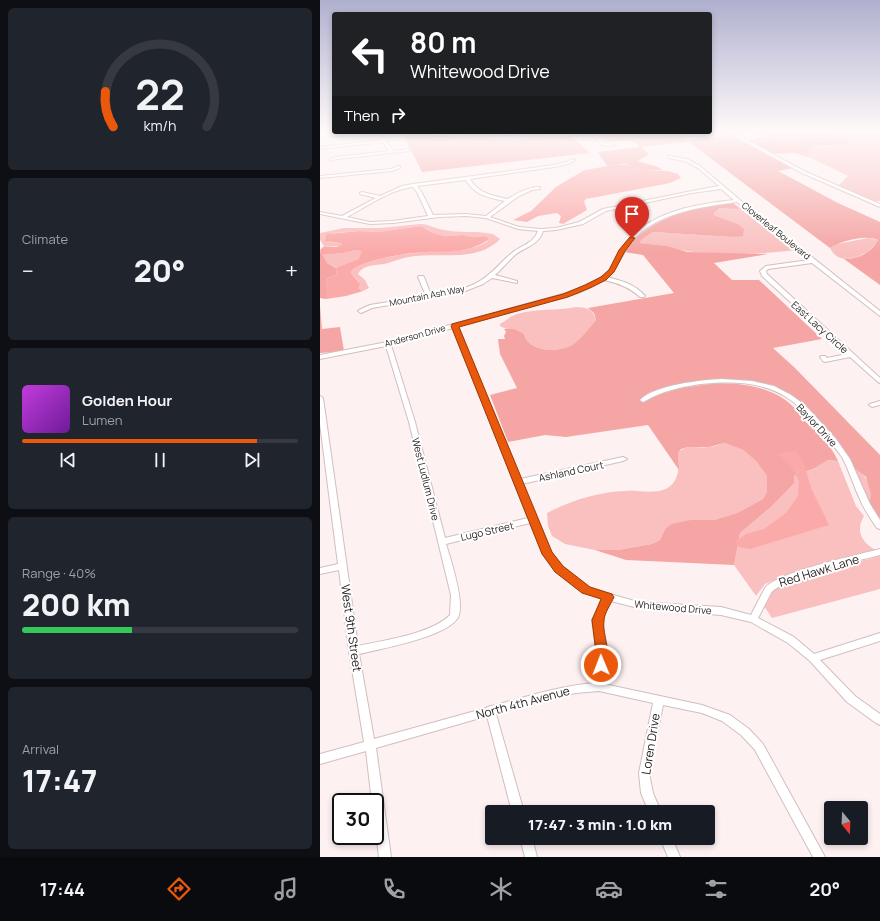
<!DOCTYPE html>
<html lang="en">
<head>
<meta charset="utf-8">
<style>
  body { margin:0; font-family:Manrope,sans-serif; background:#20242c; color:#f1f3f6; height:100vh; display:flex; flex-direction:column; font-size:15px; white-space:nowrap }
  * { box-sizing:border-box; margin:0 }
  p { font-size:13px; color:#9ea1a6 }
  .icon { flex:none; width:22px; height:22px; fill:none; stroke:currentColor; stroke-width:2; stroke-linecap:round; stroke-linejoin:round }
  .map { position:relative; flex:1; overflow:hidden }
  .details { display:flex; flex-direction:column; gap:8px; padding:8px; background:#0d0f14; width:320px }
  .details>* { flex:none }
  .banner { position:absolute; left:12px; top:12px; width:380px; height:122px; border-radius:4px; box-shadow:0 2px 6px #0003; background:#202124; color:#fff; overflow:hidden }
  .needle { width:26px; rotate:161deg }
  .tools { position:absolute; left:504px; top:801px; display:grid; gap:8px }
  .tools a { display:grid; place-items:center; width:44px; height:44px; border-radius:4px; background:#171b24; box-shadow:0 2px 6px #0003; font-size:20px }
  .speed { position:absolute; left:12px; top:793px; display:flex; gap:8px; font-size:20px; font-weight:700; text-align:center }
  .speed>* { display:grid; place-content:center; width:52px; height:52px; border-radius:50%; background:#171b24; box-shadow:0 2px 6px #0003; line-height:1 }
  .speed .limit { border:2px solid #111; border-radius:6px; background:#fff; color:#111 }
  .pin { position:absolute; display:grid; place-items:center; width:34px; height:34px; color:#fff; margin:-41px -17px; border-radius:50% 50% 50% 0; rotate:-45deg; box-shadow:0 0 4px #0007 }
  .pin .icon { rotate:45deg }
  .me { position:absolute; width:44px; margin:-22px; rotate:359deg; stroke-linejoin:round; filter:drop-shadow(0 0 3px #0008) }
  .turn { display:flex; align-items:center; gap:14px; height:84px; padding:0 12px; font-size:18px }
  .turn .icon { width:52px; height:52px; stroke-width:2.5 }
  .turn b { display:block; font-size:28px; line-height:34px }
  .then { display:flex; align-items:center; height:38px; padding:0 12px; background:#0003; gap:8px; font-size:15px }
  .big { font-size:30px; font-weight:800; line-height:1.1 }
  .details .tile { flex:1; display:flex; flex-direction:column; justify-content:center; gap:6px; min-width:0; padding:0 14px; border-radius:6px; background:#20242c }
  .details .dial { align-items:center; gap:0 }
  .dial svg { height:104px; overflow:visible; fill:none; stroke:#363941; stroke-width:7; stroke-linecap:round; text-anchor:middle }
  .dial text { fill:#f1f3f6; stroke:none }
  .song { display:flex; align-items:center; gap:12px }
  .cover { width:48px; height:48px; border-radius:6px; background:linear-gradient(135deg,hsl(290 70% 55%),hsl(280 70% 35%)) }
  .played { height:4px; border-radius:2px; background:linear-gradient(90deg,#ea580c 85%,#363941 85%) }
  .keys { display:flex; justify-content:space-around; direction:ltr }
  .heat { display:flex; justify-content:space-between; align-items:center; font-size:22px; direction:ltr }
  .charge { height:6px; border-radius:3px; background:linear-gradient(90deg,#34c759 40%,#363941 0) }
  .trip { position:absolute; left:165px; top:805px; width:230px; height:40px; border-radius:4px; background:#171b24; box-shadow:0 2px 6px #0003; font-weight:800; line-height:40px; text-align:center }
  .tab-bar { display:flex; height:64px; justify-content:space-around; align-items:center; background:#090b0e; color:#9ea1a6 }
  .tab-bar .icon { width:28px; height:28px }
  .tab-bar .current { color:#ea580c }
  .tab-bar b { font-size:18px; color:#f1f3f6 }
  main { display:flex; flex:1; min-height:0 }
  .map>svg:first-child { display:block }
  .green { fill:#f9c0bf }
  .forest { fill:#f4a5a4 }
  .water { fill:#faaaa9 }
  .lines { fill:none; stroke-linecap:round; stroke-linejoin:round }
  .street-casing { stroke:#d3bebe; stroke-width:2 }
  .secondary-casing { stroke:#d3bebe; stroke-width:2 }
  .street { fill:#fff; fill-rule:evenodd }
  .secondary { fill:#fff; fill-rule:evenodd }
  .route { fill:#ea580c; stroke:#983908 }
  .labels { text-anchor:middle; stroke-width:4; stroke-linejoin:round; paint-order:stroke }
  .far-street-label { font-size:9px; fill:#2b2323; stroke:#fff }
  .street-label { font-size:10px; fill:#2b2323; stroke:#fff }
  .near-street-label { font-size:12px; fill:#2b2323; stroke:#fff }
</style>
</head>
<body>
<main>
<section class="details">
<div class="tile dial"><svg viewBox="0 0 100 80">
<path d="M14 69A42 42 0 1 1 86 69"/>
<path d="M14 69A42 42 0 0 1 8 42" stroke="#ea580c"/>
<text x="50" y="56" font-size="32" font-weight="700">22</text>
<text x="50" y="72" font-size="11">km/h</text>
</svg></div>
<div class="tile"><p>Climate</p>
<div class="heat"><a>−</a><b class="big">20°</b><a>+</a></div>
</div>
<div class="tile">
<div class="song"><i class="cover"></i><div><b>Golden Hour</b><p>Lumen</p></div></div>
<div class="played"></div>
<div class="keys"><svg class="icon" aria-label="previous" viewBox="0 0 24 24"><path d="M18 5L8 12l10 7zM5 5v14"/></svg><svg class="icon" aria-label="pause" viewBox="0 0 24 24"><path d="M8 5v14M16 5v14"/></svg><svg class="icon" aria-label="next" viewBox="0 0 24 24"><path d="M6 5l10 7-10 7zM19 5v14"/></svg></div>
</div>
<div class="tile"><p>Range · 40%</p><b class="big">200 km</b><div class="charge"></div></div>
<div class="tile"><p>Arrival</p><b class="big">17:47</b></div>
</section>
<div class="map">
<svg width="560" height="857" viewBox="0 0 560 857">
  <rect width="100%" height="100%" fill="#fef1f1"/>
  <path class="green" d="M534 132H551L560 137V201H553L518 186 528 176 489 157 487 153 490 148 531 144C527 137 521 135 514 135Z
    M408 207 421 209 475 250C439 255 382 257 347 247 339 244 329 245 320 243L321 240 333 232 412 237 418 224 394 215V213L400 208Z
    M100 224C109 224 116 229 125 230 139 233 153 231 167 233L173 234 180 239C158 262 123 253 95 256 86 257 77 260 68 263 58 266 44 263 38 274L45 280 49 288 43 291 38 288 39 282 31 273 32 270C50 257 94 253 117 251 134 250 153 251 168 241L164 236 153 237 143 235 125 236 114 233 107 229 93 227 59 232 39 231 13 233 8 242 20 243 22 245 20 246 3 247 4 246 0 240V233L24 228H61Z
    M548 238 558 240C549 256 520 269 510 248L517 244Z
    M36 250 43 251 40 259 15 268 7 263 2 255 22 253Z
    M256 307C268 308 272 308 276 320 271 326 259 341 252 345 238 353 208 352 204 334 195 330 187 330 180 326V324C185 321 191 316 197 314 216 308 237 311 256 307Z
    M405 443 423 450 436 461 447 476V492L443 499 417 513 394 520H370L345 529 340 540 332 544 298 550H275L245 544 232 536 228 526 227 513C252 500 278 492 306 491 319 490 338 495 349 487 360 479 359 465 358 453 366 443 378 449 389 447 395 447 400 444 405 443Z
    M508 460 518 461 536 506 544 516C535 531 542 543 556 550L465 576 445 584 436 596 414 565 420 533 452 506 473 483 474 476 495 468Z
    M532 466C549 476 557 493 547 511 538 501 529 480 532 466Z
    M560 556V589L452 618 442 603 450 589 469 581Z"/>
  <path class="forest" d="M82 132 164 139 194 140 251 136 270 153 102 172Z
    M287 132H330L334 135 356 132 367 140 412 135 473 168 458 171 518 203 560 222V285L524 259C537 260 552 252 558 240 545 234 521 241 510 248L369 142 321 147 329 154 318 161 338 167 343 170H325L305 164 287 166 278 152 320 147 312 140 289 142 278 133Z
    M514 135C522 135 527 138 531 144L500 146 490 148 487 153 489 157 475 153 452 154 428 141 444 137 456 142Z
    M413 203 421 209 400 208 394 213V215L418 224 424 229 423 236 412 237 333 232 321 240 320 243 347 246 367 252 448 254 394 263 412 280H439L502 339 453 348 475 368 560 455V527L549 507 551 494 546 477 532 466 483 409 469 397 448 387 408 380 380 381 330 392 319 400 324 402C337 393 348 392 363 388 397 381 434 380 464 399 474 406 482 416 490 425 501 436 512 447 518 461L508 460 495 468 474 476V483L452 506 420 533 414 565 306 560 275 550H298L332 544 340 540 345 529 352 524 370 520H394L417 513 443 499 447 492V476L436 461 423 450 405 443 389 447H368L361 449 358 453 359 470 328 425 246 437 225 435 188 442 170 395 197 388 180 354 178 339H185L184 336 186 332 184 329H194L204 334C208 352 238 353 252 345 259 341 271 326 276 320L274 313 268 308 354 293 323 255 304 252V251C331 217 372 207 413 203Z
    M0 251 7 263 17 269 16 275 8 278 6 284V299L0 298Z
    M0 306 2 329 20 327 24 351 0 353Z"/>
  <path class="water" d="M441 132H534L456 142 452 141 439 133Z
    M294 165H309L325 170 348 171 358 174 361 178 350 183 266 199 264 201 267 210 243 224 239 223 241 216 237 213 218 216 207 222 193 220 211 211 236 187 256 175 265 170Z
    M93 227H102L114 233 125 236 143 235 153 237 164 236 168 238V240C149 253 128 251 106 252 87 253 47 259 32 270L31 273 40 284 38 288 43 291 26 296 6 299V284L8 278 16 275 17 269 15 268 39 259 42 251 36 250 23 253 2 255 0 250 3 247H16L22 245 20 243 5 241 7 234 39 231 59 232Z
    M476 450 483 462 492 490 509 525 430 549 419 547 415 542 426 534 444 529 466 513 478 496 479 481 470 465 458 454Z"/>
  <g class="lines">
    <defs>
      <path id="street" d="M24 132H30L16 136H0L1 134H16Z
        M37 132H46L56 134 67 140V142L73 151 89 149 91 150 89 151 17 159 10 161V159L16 157 69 151 63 142 0 149V147L61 140 54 136Z
        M270 132H274L283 143 296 145 294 146 281 145Z
        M407 132H412L484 171 560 204V207L482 173Z
        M349 156 367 159 380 166 420 200 560 311V316L492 263 448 269 446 271 447 274 560 378V383L558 382 530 357 505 362 503 361 500 357 501 356H505L507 358 527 354 442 276 440 271 446 266 489 260 417 202C381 207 337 212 311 242 302 253 299 268 287 277 302 281 315 284 325 296L324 297H320C309 287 298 283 284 280L258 293 138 326 200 479 303 457 307 459 303 461 202 484 231 553 242 567 269 588 318 602 401 607 431 615 445 588C458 572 537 555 560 549V555C537 561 464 577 451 593L438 618 474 637 494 654 560 633V641L500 660 535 696 560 714V725L556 723 527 702 490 661 468 643 431 622 401 615 318 608 291 601 282 620 287 653 284 684 382 705 410 715 429 729 443 744 505 857H493L435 750 421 735 402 721 382 713 343 705 329 773 333 793 341 812H329L321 793 319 773 333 703 279 691 256 693 230 698 176 714 204 812H192L167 716 56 748 71 857H59L55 825V802H52L46 751 0 764V754L44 742 29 651 19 570 0 574V568L18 564 0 424V396L3 398 38 646C65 640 111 634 130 615L131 595 89 422 66 346 0 359V355L67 342 254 291C269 284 285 278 294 264 299 255 302 245 310 238 337 210 378 204 414 200L401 189 372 193 286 211 263 224 236 230 223 231C219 245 205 247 195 255 188 261 182 269 175 275L197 281V283L172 278 163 284 143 292 52 308 41 313 38 311 39 310 50 305 106 296 98 277 99 276H103L104 277 111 295C131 292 152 289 168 275 177 268 184 259 193 252 202 245 214 243 218 231L198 229 166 218 146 216 119 217 73 223 50 224 0 214V212L22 216 56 198 40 194V193L42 192 60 196 82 186 93 184 234 165 246 162 253 159 255 160 254 161 248 164 234 167 150 179C158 193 173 196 188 199 197 193 208 187 220 187V189L212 190 199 196 170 217 199 227 221 229 236 228 259 222 283 209 372 191 399 186 378 168 365 161 348 158V156ZM146 180C154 195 169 198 185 201L166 216 146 214 113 215 101 191 97 186ZM93 187 97 192 108 216 73 221 50 222 27 217C48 206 69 190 93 187ZM133 328 208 518 125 538 95 422 71 345ZM210 523 223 554 236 571 263 592 283 598 272 620 277 653 274 683C239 686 206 697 171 706H170L166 708 54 739 39 654C60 649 133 636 139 615 144 600 131 560 126 544Z
        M79 166H80V168L72 171 0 178V176L71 169Z
        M402 379 432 381 454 386 471 395 485 405 516 439 530 459 550 504 560 520V529L557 528C550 518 543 508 539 497 533 484 529 470 522 457 515 447 507 438 499 429 489 417 479 405 466 397 441 381 409 381 380 384 361 387 342 391 325 401L323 402 320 400C335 385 381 380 402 379Z
        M560 401V405L552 407 549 405 550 404Z
        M200 838H212L217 857H205Z
        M340 838H352L360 857H348Z"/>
      <path id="secondary" d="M93 132 186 136 280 132 278 133C217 140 156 140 95 133Z"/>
    </defs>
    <use href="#street" class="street-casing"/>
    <use href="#secondary" class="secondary-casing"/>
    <use href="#street" class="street"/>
    <use href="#secondary" class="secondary"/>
  </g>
  <linearGradient id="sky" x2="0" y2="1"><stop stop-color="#afb0cf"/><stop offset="0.52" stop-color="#fff9f9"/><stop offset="1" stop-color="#fff9f9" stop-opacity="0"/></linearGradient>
  <rect width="560" height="252" fill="url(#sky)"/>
  <path class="route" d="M310 237 315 238 305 251 294 272 286 280 270 288 248 297 139 327 232 552 243 566 270 587 292 594 294 597C291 604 284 613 284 621 282 636 293 653 285 668L281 670 276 668 275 665 276 653 272 620 281 599 262 593 235 572 222 554 131 326 132 324 243 294 265 285 281 277 289 270 299 250Z"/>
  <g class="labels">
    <g class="far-street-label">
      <text transform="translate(456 231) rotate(39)" y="3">Cloverleaf Boulevard</text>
      <text transform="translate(107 296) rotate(-11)" y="3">Mountain Ash Way</text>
      <text transform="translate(95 336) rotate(-15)" y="3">Anderson Drive</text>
    </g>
    <g class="street-label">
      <text transform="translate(500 327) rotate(42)" y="4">East Lacy Circle</text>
      <text transform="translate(497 425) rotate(47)" y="4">Baylor Drive</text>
      <text transform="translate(251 471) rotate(-12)" y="4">Ashland Court</text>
      <text transform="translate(106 479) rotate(76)" y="4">West Ludlum Drive</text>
      <text transform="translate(167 531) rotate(-13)" y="4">Lugo Street</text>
      <text transform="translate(353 607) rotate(5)" y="4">Whitewood Drive</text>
    </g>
    <g class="near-street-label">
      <text transform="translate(499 571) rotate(-17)" y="4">Red Hawk Lane</text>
      <text transform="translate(31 628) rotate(82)" y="4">West 9th Street</text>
      <text transform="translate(203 703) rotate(-15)" y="4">North 4th Avenue</text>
      <text transform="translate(331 744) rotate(-81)" y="4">Loren Drive</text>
    </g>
  </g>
</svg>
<div class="tools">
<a><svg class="needle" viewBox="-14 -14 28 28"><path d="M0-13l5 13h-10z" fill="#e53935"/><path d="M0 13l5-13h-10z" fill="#9ea1a6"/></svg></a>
</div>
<div class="speed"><div class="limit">30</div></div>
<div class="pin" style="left:312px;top:238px;background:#d93025"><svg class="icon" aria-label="arrive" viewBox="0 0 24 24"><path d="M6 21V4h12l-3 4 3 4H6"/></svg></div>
<svg class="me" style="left:281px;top:665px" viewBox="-20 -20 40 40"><circle r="17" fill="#ea580c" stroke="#fff" stroke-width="3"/><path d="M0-11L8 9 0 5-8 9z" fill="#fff"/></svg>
<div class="trip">17:47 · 3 min · 1.0 km</div>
<div class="banner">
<div class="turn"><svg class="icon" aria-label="left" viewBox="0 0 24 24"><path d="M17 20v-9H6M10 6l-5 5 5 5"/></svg><div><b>80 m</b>Whitewood Drive</div></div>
<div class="then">Then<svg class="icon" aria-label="right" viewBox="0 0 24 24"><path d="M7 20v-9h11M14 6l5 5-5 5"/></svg></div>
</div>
</div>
</main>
<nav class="tab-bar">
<b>17:44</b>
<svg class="icon current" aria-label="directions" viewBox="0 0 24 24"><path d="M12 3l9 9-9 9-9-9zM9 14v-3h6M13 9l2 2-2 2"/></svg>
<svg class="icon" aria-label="music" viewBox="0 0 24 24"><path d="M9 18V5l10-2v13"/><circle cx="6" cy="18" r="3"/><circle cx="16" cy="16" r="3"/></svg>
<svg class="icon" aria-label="phone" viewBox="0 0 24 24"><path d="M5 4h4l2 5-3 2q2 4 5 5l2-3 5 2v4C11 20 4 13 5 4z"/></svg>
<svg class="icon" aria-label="climate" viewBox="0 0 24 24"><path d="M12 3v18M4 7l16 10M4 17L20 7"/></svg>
<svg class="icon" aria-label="car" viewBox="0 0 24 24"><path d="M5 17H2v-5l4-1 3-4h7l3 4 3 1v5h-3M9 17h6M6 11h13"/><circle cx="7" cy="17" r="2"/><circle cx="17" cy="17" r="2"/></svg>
<svg class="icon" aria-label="filters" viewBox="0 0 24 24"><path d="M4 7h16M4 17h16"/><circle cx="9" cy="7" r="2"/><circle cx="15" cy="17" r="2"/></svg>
<b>20°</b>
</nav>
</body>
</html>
